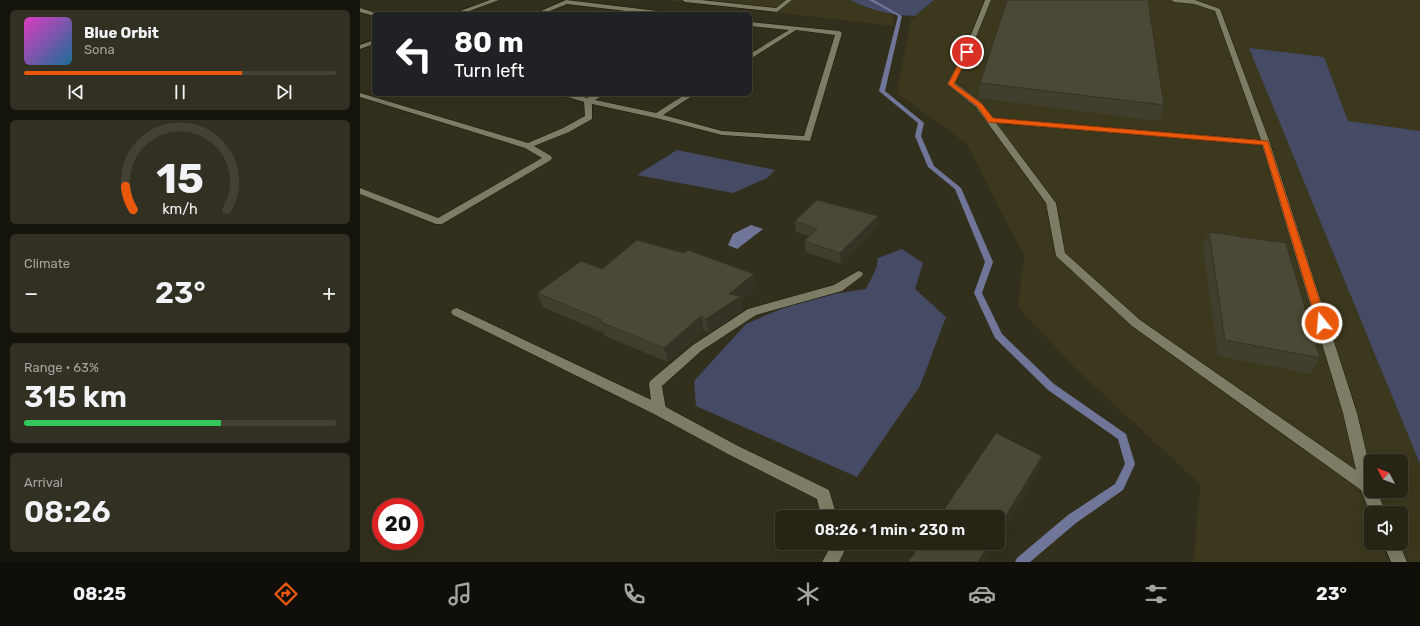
<!DOCTYPE html>
<html lang="en">
<head>
<meta charset="utf-8">
<style>
  body { margin:0; font-family:Rubik,sans-serif; background:#323022; color:#f1f3f6; height:100vh; display:flex; flex-direction:column; font-size:15px; white-space:nowrap }
  * { box-sizing:border-box; margin:0 }
  p { font-size:13px; color:#a4a4a0 }
  .icon { flex:none; width:22px; height:22px; fill:none; stroke:currentColor; stroke-width:2; stroke-linecap:round; stroke-linejoin:round }
  .map { position:relative; flex:1; overflow:hidden }
  .details { display:flex; flex-direction:column; gap:10px; padding:10px; background:#15140c; width:360px }
  .details>* { flex:none }
  .hud { position:absolute; left:12px; top:12px; width:380px; height:84px; border-radius:6px; box-shadow:0 4px 16px #0002,0 0 0 1px #424134; background:#202124; color:#fff; overflow:hidden }
  .needle { width:26px; rotate:311deg }
  .fabs { position:absolute; left:1004px; top:454px; display:grid; gap:8px }
  .fabs a { display:grid; place-items:center; width:44px; height:44px; border-radius:6px; background:#262415; box-shadow:0 4px 16px #0002,0 0 0 1px #424134; font-size:20px }
  .speed { position:absolute; left:12px; top:498px; display:flex; gap:8px; font-size:20px; font-weight:700; text-align:center }
  .speed>* { display:grid; place-content:center; width:52px; height:52px; border-radius:50%; background:#262415; box-shadow:0 4px 16px #0002,0 0 0 1px #424134; line-height:1 }
  .speed .limit { border:6px solid #d22; background:#fff; color:#111 }
  .pin { position:absolute; display:grid; place-items:center; width:34px; height:34px; color:#fff; margin:-17px; border:2px solid #fff; border-radius:50%; box-shadow:0 1px 4px #0007 }
  .me { position:absolute; width:44px; margin:-22px; rotate:343deg; stroke-linejoin:round; filter:drop-shadow(0 0 3px #0008) }
  .turn { display:flex; align-items:center; gap:14px; height:84px; padding:0 16px; font-size:18px }
  .turn .icon { width:52px; height:52px; stroke-width:2.5 }
  .turn b { display:block; font-size:28px; line-height:34px }
  .big { font-size:30px; font-weight:600; line-height:1.1 }
  .details .card { flex:1; display:flex; flex-direction:column; justify-content:center; gap:6px; min-width:0; padding:0 14px; border-radius:6px; background:#323022 }
  .details .dial { align-items:center; gap:0 }
  .dial svg { height:104px; overflow:visible; fill:none; stroke:#424134; stroke-width:7; stroke-linecap:round; text-anchor:middle }
  .dial text { fill:#f1f3f6; stroke:none }
  .song { display:flex; align-items:center; gap:12px }
  .cover { width:48px; height:48px; border-radius:6px; background:linear-gradient(135deg,hsl(310 70% 55%),hsl(200 70% 35%)) }
  .played { height:4px; border-radius:2px; background:linear-gradient(90deg,#ea580c 70%,#424134 70%) }
  .keys { display:flex; justify-content:space-around; direction:ltr }
  .heat { display:flex; justify-content:space-between; align-items:center; font-size:22px; direction:ltr }
  .charge { height:6px; border-radius:3px; background:linear-gradient(90deg,#34c759 63%,#424134 0) }
  .trip { position:absolute; left:415px; top:510px; width:230px; height:40px; border-radius:6px; background:#262415; box-shadow:0 4px 16px #0002,0 0 0 1px #424134; font-weight:600; line-height:40px; text-align:center }
  .tab-bar { display:flex; height:64px; justify-content:space-around; align-items:center; background:#0f0e08; color:#a4a4a0 }
  .tab-bar .icon { width:28px; height:28px }
  .tab-bar .selected { color:#ea580c }
  .tab-bar b { font-size:18px; color:#f1f3f6 }
  main { display:flex; flex:1; min-height:0 }
  .map>svg:first-child { display:block }
  .built { fill:#3b381d; fill-rule:evenodd }
  .green { fill:#454a65 }
  .water { fill:#6f7699 }
  .lines { fill:none; stroke-linecap:round; stroke-linejoin:round }
  .stream { fill:#6f7699; fill-rule:evenodd }
  .service-casing { stroke:#1a1805; stroke-width:1 }
  .minor-casing { stroke:#1a1805; stroke-width:1 }
  .service { fill:#7d7c65; fill-rule:evenodd }
  .minor { fill:#7d7c65; fill-rule:evenodd }
  .wall { fill:#403f2e }
  .shaded-wall { fill:#343325 }
  .building { fill:#4b4935; stroke:#343325 }
  .route { fill:#ea580c; stroke:#983908 }
</style>
</head>
<body>
<main>
<section class="details">
<div class="card">
<div class="song"><i class="cover"></i><div><b>Blue Orbit</b><p>Sona</p></div></div>
<div class="played"></div>
<div class="keys"><svg class="icon" aria-label="previous" viewBox="0 0 24 24"><path d="M18 5L8 12l10 7zM5 5v14"/></svg><svg class="icon" aria-label="pause" viewBox="0 0 24 24"><path d="M8 5v14M16 5v14"/></svg><svg class="icon" aria-label="next" viewBox="0 0 24 24"><path d="M6 5l10 7-10 7zM19 5v14"/></svg></div>
</div>
<div class="card dial"><svg viewBox="0 0 100 80">
<path d="M14 69A42 42 0 1 1 86 69"/>
<path d="M14 69A42 42 0 0 1 8 51" stroke="#ea580c"/>
<text x="50" y="56" font-size="32" font-weight="700">15</text>
<text x="50" y="72" font-size="11">km/h</text>
</svg></div>
<div class="card"><p>Climate</p>
<div class="heat"><a>−</a><b class="big">23°</b><a>+</a></div>
</div>
<div class="card"><p>Range · 63%</p><b class="big">315 km</b><div class="charge"></div></div>
<div class="card"><p>Arrival</p><b class="big">08:26</b></div>
</section>
<div class="map">
<svg width="1060" height="562" viewBox="0 0 1060 562">
  <rect width="100%" height="100%" fill="#32301c"/>
  <path class="built" d="M308 0H490L504 7 532 15 534 26Z
    M574 0H1060V562H834L840 484 717 370 658 307 664 256 607 144 537 93 551 20ZM1011 461H1041V491H1011ZM1011 513H1041V543H1011Z"/>
  <path class="green" d="M490 0H574L555 16C532 15 511 11 490 0Z
    M889 48 964 57 988 121 1060 131V464Z
    M317 150 415 170 407 178 373 193 277 175Z
    M542 249 563 263 555 289 586 317 560 386 497 477 336 406 334 381 386 324 423 308 474 294 506 289 516 269 518 258Z"/>
  <path class="water" d="M391 225 403 229 377 249 368 245 373 234Z"/>
  <g class="lines">
    <path class="stream" d="M509 0H514L542 16 525 91 563 122 564 123 561 136 574 166 601 188 633 262 622 293 642 334 694 384 766 434 775 464 763 490 716 523 670 562H655L657 558 708 515 755 484 765 464 758 439 688 390 635 338 614 293 625 262 595 189 568 167 555 136 558 123 519 91 538 16Z"/>
    <defs>
      <path id="service" d="M322 0H341L416 8 426 0H432L417 12 325 2Z
        M625 0H631L610 52 595 83 622 103 632 118 901 140 855 11 834 4 814 2 811 0H835L860 9 910 143 997 413 1011 472V491H1017L1026 513H1011V515L1001 490 772 326 696 256 686 203 616 107 587 84 604 52ZM636 123 902 145 983 413 996 470 780 320 705 253 696 203Z
        M498 271 502 272 503 274 502 276 482 291 396 315 341 351 302 386 306 410 304 414 299 415 294 414 292 410 289 384 290 381 333 345 388 309 474 285Z
        M1023 543H1039L1047 562H1031Z"/>
      <path id="minor" d="M130 0H139L101 14H92Z
        M206 0 306 12 309 14H291L207 4 182 14H174Z
        M0 8 16 13 17 14H14V16L0 12Z
        M390 22 479 31 482 33 450 141 362 135 296 118 232 104V119L209 132 174 146 191 156 192 158 191 160 82 224H76L0 194V188L78 218 182 158 165 148 0 97V93L168 143 203 128 225 116 224 102 198 94H211L227 98 235 94H245L235 100 296 113 326 94H335L303 115 362 131 444 136 475 35 436 30 390 59V54L429 30 390 26Z
        M14 40V44L0 49V45Z
        M97 308 304 406 378 446 469 490 477 517H461L457 499 368 454 294 414 93 315 91 312 93 309Z
        M466 543H482L484 552 479 562H462L468 551Z"/>
    </defs>
    <use href="#service" class="service-casing"/>
    <use href="#minor" class="minor-casing"/>
    <use href="#service" class="service"/>
    <use href="#minor" class="minor"/>
  </g>
  <path class="wall" d="M620 83 804 105 800 121 618 98Z
    M435 221 518 226 481 264 446 252 444 241 449 236 436 232Z
    M849 232 960 358 951 374 858 356 843 247Z
    M396 288 381 300 383 310 349 333 344 330 308 362 245 336 244 333 183 307 177 293Z"/>
  <path class="shaded-wall" d="M518 216V226L481 264 480 253Z
    M394 274 396 288 381 300 383 310 349 333 346 319 369 294Z
    M341 316 344 330 308 362 304 348Z
    M682 456 678 471 638 539V529Z
    M630 543H636L625 562H618Z"/>
  <path class="building" d="M647 0H788L804 105 620 83Z
    M457 200 518 216 480 253 444 241 457 229 435 221Z
    M849 232 926 243 960 358 865 340Z
    M277 240 324 253 328 250 394 274 369 294 381 296 346 319 341 316 304 348 240 322 242 320 177 293 221 261 242 269Z
    M636 433 682 456 638 529V517H579Z
    M561 543H630L618 562H548Z"/>
  <path class="route" d="M607 50 610 52 594 84 622 104 633 118 908 141 967 323 966 325 962 326 957 323 903 145 628 122 617 106 588 84 605 52Z"/>
</svg>
<div class="fabs">
<a><svg class="needle" viewBox="-14 -14 28 28"><path d="M0-13l5 13h-10z" fill="#e53935"/><path d="M0 13l5-13h-10z" fill="#a4a4a0"/></svg></a>
<a><svg class="icon" aria-label="sound" viewBox="0 0 24 24"><path d="M4 9h4l5-4v14l-5-4H4zM17 9q2 3 0 6"/></svg></a>
</div>
<div class="speed"><div class="limit">20</div></div>
<div class="pin" style="left:607px;top:52px;background:#d93025"><svg class="icon" aria-label="arrive" viewBox="0 0 24 24"><path d="M6 21V4h12l-3 4 3 4H6"/></svg></div>
<svg class="me" style="left:962px;top:323px" viewBox="-20 -20 40 40"><circle r="17" fill="#ea580c" stroke="#fff" stroke-width="3"/><path d="M0-11L8 9 0 5-8 9z" fill="#fff"/></svg>
<div class="trip">08:26 · 1 min · 230 m</div>
<div class="hud">
<div class="turn"><svg class="icon" aria-label="left" viewBox="0 0 24 24"><path d="M17 20v-9H6M10 6l-5 5 5 5"/></svg><div><b>80 m</b>Turn left</div></div>
</div>
</div>
</main>
<nav class="tab-bar">
<b>08:25</b>
<svg class="icon selected" aria-label="directions" viewBox="0 0 24 24"><path d="M12 3l9 9-9 9-9-9zM9 14v-3h6M13 9l2 2-2 2"/></svg>
<svg class="icon" aria-label="music" viewBox="0 0 24 24"><path d="M9 18V5l10-2v13"/><circle cx="6" cy="18" r="3"/><circle cx="16" cy="16" r="3"/></svg>
<svg class="icon" aria-label="phone" viewBox="0 0 24 24"><path d="M5 4h4l2 5-3 2q2 4 5 5l2-3 5 2v4C11 20 4 13 5 4z"/></svg>
<svg class="icon" aria-label="climate" viewBox="0 0 24 24"><path d="M12 3v18M4 7l16 10M4 17L20 7"/></svg>
<svg class="icon" aria-label="car" viewBox="0 0 24 24"><path d="M5 17H2v-5l4-1 3-4h7l3 4 3 1v5h-3M9 17h6M6 11h13"/><circle cx="7" cy="17" r="2"/><circle cx="17" cy="17" r="2"/></svg>
<svg class="icon" aria-label="filters" viewBox="0 0 24 24"><path d="M4 7h16M4 17h16"/><circle cx="9" cy="7" r="2"/><circle cx="15" cy="17" r="2"/></svg>
<b>23°</b>
</nav>
</body>
</html>
